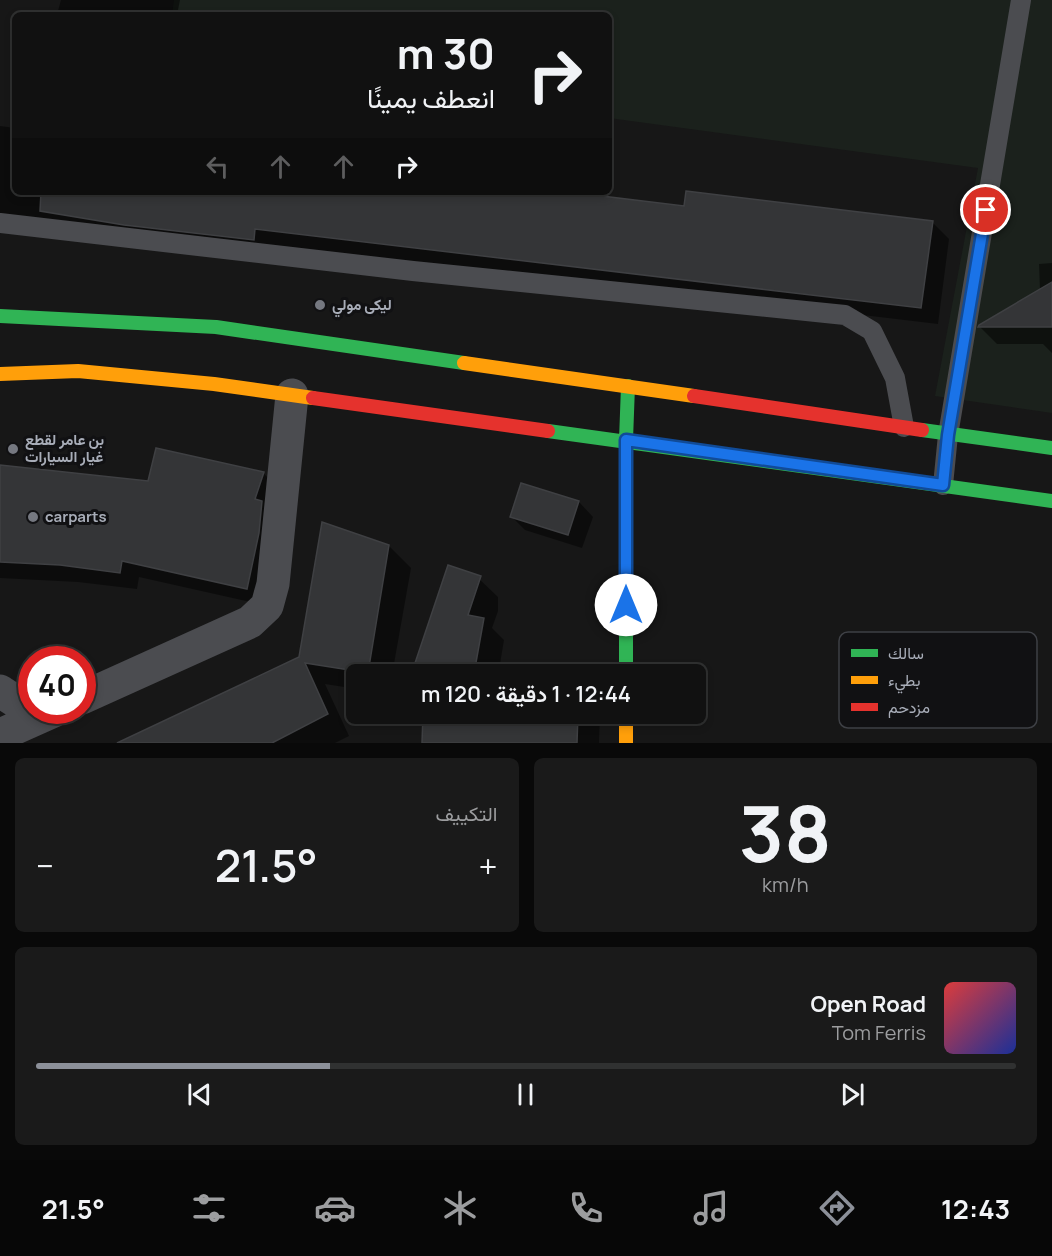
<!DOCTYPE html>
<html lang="ar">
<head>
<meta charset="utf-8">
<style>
  body { margin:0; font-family:Manrope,Vazirmatn,sans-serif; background:#1a1a1a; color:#f1f3f6; direction:rtl; height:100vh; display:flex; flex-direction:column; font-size:22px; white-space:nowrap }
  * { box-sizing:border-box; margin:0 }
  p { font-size:20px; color:#9c9d9f }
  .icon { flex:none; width:33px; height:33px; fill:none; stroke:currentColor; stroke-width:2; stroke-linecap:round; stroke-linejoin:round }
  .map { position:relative; height:743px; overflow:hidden; direction:ltr }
  .drawer { display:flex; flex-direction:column; gap:15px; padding:15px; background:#090909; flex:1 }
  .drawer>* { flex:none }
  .hud { position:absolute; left:12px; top:12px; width:600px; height:183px; border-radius:9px; box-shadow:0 3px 9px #0003,0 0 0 2px #303131; direction:rtl; background:#111; color:#f1f3f6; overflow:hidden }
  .speed { position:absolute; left:18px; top:646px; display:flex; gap:12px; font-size:30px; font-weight:700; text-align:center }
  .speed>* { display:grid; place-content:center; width:78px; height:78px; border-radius:50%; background:#111; box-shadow:0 3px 9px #0003,0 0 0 2px #303131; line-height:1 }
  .speed .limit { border:9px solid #d22; background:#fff; color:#111 }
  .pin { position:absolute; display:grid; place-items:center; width:51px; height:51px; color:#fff; margin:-26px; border:3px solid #fff; border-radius:50%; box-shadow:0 2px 6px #0007 }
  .me { position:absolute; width:66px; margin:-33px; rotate:0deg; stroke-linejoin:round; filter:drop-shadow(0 0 4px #0008) }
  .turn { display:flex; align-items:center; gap:21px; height:126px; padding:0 18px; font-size:27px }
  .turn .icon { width:78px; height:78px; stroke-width:2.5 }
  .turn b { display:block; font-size:42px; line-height:51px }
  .lanes { display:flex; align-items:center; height:57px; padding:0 18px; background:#0003; justify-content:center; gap:30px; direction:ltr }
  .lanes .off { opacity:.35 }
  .big { font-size:45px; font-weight:600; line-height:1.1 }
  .drawer .card { flex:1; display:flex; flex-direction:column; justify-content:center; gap:9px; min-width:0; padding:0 21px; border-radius:9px; background:#1a1a1a }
  .drawer .dial { align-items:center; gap:0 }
  .dial b { font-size:78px; line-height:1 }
  .song { display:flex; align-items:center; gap:18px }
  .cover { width:72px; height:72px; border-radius:9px; background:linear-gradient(135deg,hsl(0 70% 55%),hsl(230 70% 35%)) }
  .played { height:6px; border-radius:3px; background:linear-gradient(90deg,#8c9099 30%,#303131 30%) }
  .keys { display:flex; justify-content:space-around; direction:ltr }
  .heat { display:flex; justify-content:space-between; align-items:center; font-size:33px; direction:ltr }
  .drawer .tiles { flex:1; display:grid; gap:15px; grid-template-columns:1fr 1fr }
  .card:last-child { grid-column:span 2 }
  .trip { position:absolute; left:346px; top:664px; width:360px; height:60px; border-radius:9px; background:#111; box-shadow:0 3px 9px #0003,0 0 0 2px #303131; font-weight:600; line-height:60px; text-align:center; direction:rtl }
  .tab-bar { display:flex; height:96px; justify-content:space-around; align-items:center; background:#070707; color:#9c9d9f }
  .tab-bar .icon { width:42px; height:42px }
  .tab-bar .active { color:#8c9099 }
  .tab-bar b { font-size:27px; color:#f1f3f6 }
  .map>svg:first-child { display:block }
  .green { fill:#1b211c }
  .shadow { fill:#0007 }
  .building { fill:#343537; stroke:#3f4043; stroke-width:1.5 }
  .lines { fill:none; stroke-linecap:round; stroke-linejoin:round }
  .lane { stroke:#4b4c50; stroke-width:20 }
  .street { stroke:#4b4c50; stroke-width:33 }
  .fast { stroke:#30b455; stroke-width:14 }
  .slow { stroke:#ff9f0a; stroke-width:14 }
  .jam { stroke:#e5322d; stroke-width:14 }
  .route-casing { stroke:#114b97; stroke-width:15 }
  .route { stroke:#1a73e8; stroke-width:10 }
  .poi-dot { fill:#757880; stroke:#111113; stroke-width:2 }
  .labels { text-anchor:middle; stroke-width:6; stroke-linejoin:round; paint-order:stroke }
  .poi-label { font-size:15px; font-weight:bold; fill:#a8adb8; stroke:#111113; text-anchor:start }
  .key { fill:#111113; stroke:#3e4045; stroke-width:1.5 }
  .key-label { font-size:16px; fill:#a8adb8 }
</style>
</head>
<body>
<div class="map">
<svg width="1052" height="743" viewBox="0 0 1052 743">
  <rect width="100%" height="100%" fill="#171717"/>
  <path class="green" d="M174 0H1052V413L935 396 978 168 609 118V15H172Z"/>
  <path class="shadow" d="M61 0H180L177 15H62L58 11Z
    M0 126 15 128V192H603L609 199 686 208 932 222 949 239 938 324 272 245 270 257 0 219Z
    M1052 263V353L1043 344H997L980 327 1040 290 1039 264Z
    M0 466 149 483 263 473 281 490 264 605 139 577 137 589 78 582 0 578Z
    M522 485 579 502 593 517 582 548 525 530 511 516Z
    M389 546 411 568 392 675H357V689L325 684 349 736 335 743H121L301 658Z
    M476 576 498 597V611L492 628 504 640 499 670 579 673 581 675H413Z
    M424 714H600L599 743H423Z"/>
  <path class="building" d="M686 191 933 221 921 308 255 229 254 240 124 225 40 211 41 192H602V196L684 206Z
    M1052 282V327H978L979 325Z
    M156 448 264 472 255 499 262 501 259 533 247 589 122 561 120 573 60 565 0 562V465L148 481Z
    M521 483 579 501 568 535 510 517Z
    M322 522 389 545 368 673 305 663 328 714 272 743H117L299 657Z
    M448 565 481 576 468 615 484 618 475 668 580 672V675H411Z
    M423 714H578L577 743H422Z"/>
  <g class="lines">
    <path class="lane" d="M0 223 413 271 845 315 872 331 895 378 904 427
      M943 485 948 435 1021 0"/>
    <path class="street" d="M0 691 40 717
      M82 698 250 622 267 606 273 584 292 395
      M0 735 54 711"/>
    <path class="fast" d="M0 316 216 327 464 363
      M922 430 1052 448
      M548 431 1052 501
      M626 675V440L628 386"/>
    <path class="slow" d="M464 363 694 396
      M0 374 78 371 214 384 313 398
      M626 714V743"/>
    <path class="jam" d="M694 396 922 430
      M313 398 548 431"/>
  </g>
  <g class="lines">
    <defs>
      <path id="route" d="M626 605V440L943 485 948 435 986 210"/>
    </defs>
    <use href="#route" class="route-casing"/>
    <use href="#route" class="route"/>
  </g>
  <g class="poi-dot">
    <circle cx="320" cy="305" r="6"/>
    <circle cx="13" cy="449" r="6"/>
    <circle cx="33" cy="517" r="6"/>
  </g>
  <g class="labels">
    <g class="poi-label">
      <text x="332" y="310">ليكى مولي</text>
      <text x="25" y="445">بن عامر لقطع<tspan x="25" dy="17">غيار السيارات</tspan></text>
      <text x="45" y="522">carparts</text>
    </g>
  </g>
  <rect x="839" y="632" width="198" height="96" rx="9" class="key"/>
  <rect x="851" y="649" width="27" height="8" fill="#30b455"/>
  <rect x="851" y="676" width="27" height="8" fill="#ff9f0a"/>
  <rect x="851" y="703" width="27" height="8" fill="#e5322d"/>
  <g class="key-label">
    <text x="888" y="659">سالك</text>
    <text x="888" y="686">بطيء</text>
    <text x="888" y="713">مزدحم</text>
  </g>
</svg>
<div class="speed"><div class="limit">40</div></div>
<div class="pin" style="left:986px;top:210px;background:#d93025"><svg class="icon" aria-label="arrive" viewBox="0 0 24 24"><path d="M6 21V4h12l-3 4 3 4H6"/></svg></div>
<svg class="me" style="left:626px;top:605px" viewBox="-20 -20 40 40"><circle r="19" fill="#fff"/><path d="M0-13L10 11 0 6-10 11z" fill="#1a73e8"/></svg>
<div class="trip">12:44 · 1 دقيقة · 120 m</div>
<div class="hud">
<div class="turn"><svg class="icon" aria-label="right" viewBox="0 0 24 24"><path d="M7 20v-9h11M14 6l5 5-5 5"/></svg><div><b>30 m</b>انعطف يمينًا</div></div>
<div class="lanes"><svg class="icon off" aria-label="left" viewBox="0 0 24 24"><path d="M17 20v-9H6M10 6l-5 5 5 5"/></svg><svg class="icon off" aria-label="ahead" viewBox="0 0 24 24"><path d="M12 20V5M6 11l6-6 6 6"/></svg><svg class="icon off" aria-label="ahead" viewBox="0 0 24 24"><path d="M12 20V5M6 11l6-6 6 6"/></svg><svg class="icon" aria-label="right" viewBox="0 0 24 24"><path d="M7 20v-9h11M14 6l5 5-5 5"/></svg></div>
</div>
</div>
<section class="drawer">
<div class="tiles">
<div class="card dial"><b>38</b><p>km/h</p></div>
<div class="card"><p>التكييف</p>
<div class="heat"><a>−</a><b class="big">21.5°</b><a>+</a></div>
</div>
<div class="card">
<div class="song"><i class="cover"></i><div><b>Open Road</b><p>Tom Ferris</p></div></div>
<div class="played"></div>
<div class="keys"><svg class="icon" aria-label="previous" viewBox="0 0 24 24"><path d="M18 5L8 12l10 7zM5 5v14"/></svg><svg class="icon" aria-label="pause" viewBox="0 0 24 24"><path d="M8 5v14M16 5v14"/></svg><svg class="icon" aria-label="next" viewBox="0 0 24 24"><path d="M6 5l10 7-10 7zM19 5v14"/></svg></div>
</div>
</div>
</section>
<nav class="tab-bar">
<b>12:43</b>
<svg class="icon active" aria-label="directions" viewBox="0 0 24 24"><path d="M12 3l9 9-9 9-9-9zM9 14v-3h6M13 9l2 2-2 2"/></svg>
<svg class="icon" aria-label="music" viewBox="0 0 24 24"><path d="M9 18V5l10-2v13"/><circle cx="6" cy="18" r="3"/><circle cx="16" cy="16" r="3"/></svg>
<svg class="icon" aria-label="phone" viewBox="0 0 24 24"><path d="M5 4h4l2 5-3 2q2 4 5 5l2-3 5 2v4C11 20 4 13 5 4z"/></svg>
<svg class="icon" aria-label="climate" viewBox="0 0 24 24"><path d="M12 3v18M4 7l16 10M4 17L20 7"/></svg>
<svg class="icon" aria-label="car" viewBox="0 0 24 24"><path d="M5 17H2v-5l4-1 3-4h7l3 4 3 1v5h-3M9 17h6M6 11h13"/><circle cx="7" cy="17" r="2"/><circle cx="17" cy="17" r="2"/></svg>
<svg class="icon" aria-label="filters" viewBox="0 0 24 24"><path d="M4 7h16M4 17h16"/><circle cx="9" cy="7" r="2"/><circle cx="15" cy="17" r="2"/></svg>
<b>21.5°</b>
</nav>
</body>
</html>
